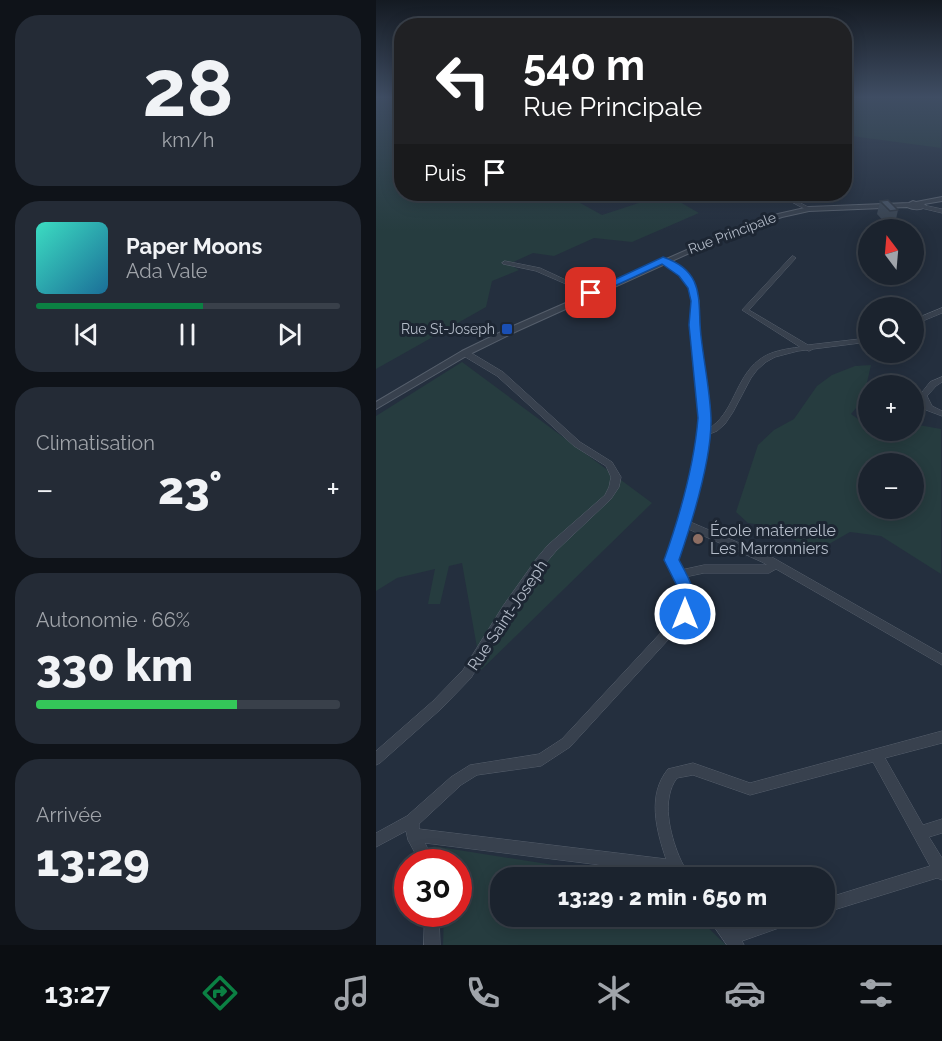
<!DOCTYPE html>
<html lang="fr">
<head>
<meta charset="utf-8">
<style>
  body { margin:0; font-family:Raleway,sans-serif; background:#242b36; color:#f1f3f6; height:100vh; display:flex; flex-direction:column; font-size:22px; white-space:nowrap }
  * { box-sizing:border-box; margin:0 }
  p { font-size:20px; color:#a0a4aa }
  .icon { flex:none; width:33px; height:33px; fill:none; stroke:currentColor; stroke-width:2; stroke-linecap:round; stroke-linejoin:round }
  .map { position:relative; flex:1; overflow:hidden }
  .sheet { display:flex; flex-direction:column; gap:15px; padding:15px; background:#0f1319; width:376px }
  .sheet>* { flex:none }
  .banner { position:absolute; left:18px; top:18px; width:458px; height:183px; border-radius:24px; box-shadow:0 3px 15px #0003,0 0 0 2px #39404a; background:#202124; color:#fff; overflow:hidden }
  .needle { width:39px; rotate:344deg }
  .fabs { position:absolute; left:482px; top:219px; display:grid; gap:12px }
  .fabs a { display:grid; place-items:center; width:66px; height:66px; border-radius:50%; background:#1b232e; box-shadow:0 3px 15px #0003,0 0 0 2px #39404a; font-size:30px }
  .speed { position:absolute; left:18px; top:849px; display:flex; gap:12px; font-size:30px; font-weight:700; text-align:center }
  .speed>* { display:grid; place-content:center; width:78px; height:78px; border-radius:50%; background:#1b232e; box-shadow:0 3px 15px #0003,0 0 0 2px #39404a; line-height:1 }
  .speed .limit { border:9px solid #d22; background:#fff; color:#111 }
  .pin { position:absolute; display:grid; place-items:center; width:51px; height:51px; color:#fff; margin:-26px; border-radius:12px; box-shadow:0 3px 9px #0006 }
  .me { position:absolute; width:66px; margin:-33px; rotate:0deg; stroke-linejoin:round; filter:drop-shadow(0 0 4px #0008) }
  .turn { display:flex; align-items:center; gap:21px; height:126px; padding:0 30px; font-size:27px }
  .turn .icon { width:78px; height:78px; stroke-width:2.5 }
  .turn b { display:block; font-size:42px; line-height:51px }
  .then { display:flex; align-items:center; height:57px; padding:0 30px; background:#0003; gap:12px; font-size:22px }
  .big { font-size:45px; font-weight:800; line-height:1.1 }
  .sheet .widget { flex:1; display:flex; flex-direction:column; justify-content:center; gap:9px; min-width:0; padding:0 21px; border-radius:24px; background:#242b36 }
  .sheet .dial { align-items:center; gap:0 }
  .dial b { font-size:78px; line-height:1 }
  .song { display:flex; align-items:center; gap:18px }
  .cover { width:72px; height:72px; border-radius:9px; background:linear-gradient(135deg,hsl(170 70% 55%),hsl(200 70% 35%)) }
  .played { height:6px; border-radius:3px; background:linear-gradient(90deg,#0b8043 55%,#39404a 55%) }
  .keys { display:flex; justify-content:space-around; direction:ltr }
  .heat { display:flex; justify-content:space-between; align-items:center; font-size:33px; direction:ltr }
  .charge { height:9px; border-radius:4px; background:linear-gradient(90deg,#34c759 66%,#39404a 0) }
  .trip { position:absolute; left:114px; top:867px; width:345px; height:60px; border-radius:24px; background:#1b232e; box-shadow:0 3px 15px #0003,0 0 0 2px #39404a; font-weight:800; line-height:60px; text-align:center }
  .tab-bar { display:flex; height:96px; justify-content:space-around; align-items:center; background:#0b0e12; color:#a0a4aa }
  .tab-bar .icon { width:42px; height:42px }
  .tab-bar .selected { color:#0b8043 }
  .tab-bar b { font-size:27px; color:#f1f3f6 }
  main { display:flex; flex:1; min-height:0 }
  .map>svg:first-child { display:block }
  .green { fill:#263c3f; fill-rule:evenodd }
  .lines { fill:none; stroke-linecap:round; stroke-linejoin:round }
  .minor-casing { stroke:#565f6c; stroke-width:1 }
  .tertiary-casing { stroke:#565f6c; stroke-width:2 }
  .minor { fill:#38414e; fill-rule:evenodd }
  .tertiary { fill:#38414e; fill-rule:evenodd }
  .wall { fill:#3b4654 }
  .building { fill:#455162; stroke:#303945; stroke-width:1.5 }
  .route { fill:#1a73e8; stroke:#114b97; stroke-width:1.5 }
  .transit-dot { fill:#1a4fb4; stroke:#1d2633; stroke-width:2 }
  .education-dot { fill:#8d6e63; stroke:#1d2633; stroke-width:2 }
  .labels { text-anchor:middle; stroke-width:6; stroke-linejoin:round; paint-order:stroke }
  .far-street-label { font-size:14px; fill:#b4bcc9; stroke:#1d2633 }
  .far-poi-label { font-size:14px; fill:#b4bcc9; stroke:#1d2633; text-anchor:end }
  .poi-label { font-size:16px; fill:#b4bcc9; stroke:#1d2633; text-anchor:start }
  .street-label { font-size:16px; fill:#b4bcc9; stroke:#1d2633 }
</style>
</head>
<body>
<main>
<section class="sheet">
<div class="widget dial"><b>28</b><p>km/h</p></div>
<div class="widget">
<div class="song"><i class="cover"></i><div><b>Paper Moons</b><p>Ada Vale</p></div></div>
<div class="played"></div>
<div class="keys"><svg class="icon" aria-label="previous" viewBox="0 0 24 24"><path d="M18 5L8 12l10 7zM5 5v14"/></svg><svg class="icon" aria-label="pause" viewBox="0 0 24 24"><path d="M8 5v14M16 5v14"/></svg><svg class="icon" aria-label="next" viewBox="0 0 24 24"><path d="M6 5l10 7-10 7zM19 5v14"/></svg></div>
</div>
<div class="widget"><p>Climatisation</p>
<div class="heat"><a>−</a><b class="big">23°</b><a>+</a></div>
</div>
<div class="widget"><p>Autonomie · 66%</p><b class="big">330 km</b><div class="charge"></div></div>
<div class="widget"><p>Arrivée</p><b class="big">13:29</b></div>
</section>
<div class="map">
<svg width="566" height="945" viewBox="0 0 566 945">
  <rect width="100%" height="100%" fill="#242f3e"/>
  <path class="green" d="M0 98H25L26 194H188L226 215 290 194 323 213 256 242 218 238 178 256 157 253 133 264 143 270 116 281 110 307 0 369Z
    M468 98H565V148L468 135Z
    M86 362 276 503 105 670 86 563 73 566 64 604H52L59 569 21 578 0 591V416Z
    M495 365 487 400 475 414 492 426V430H537V424L565 429V574L505 536 474 532 439 552 397 527 372 523 360 512 382 445 398 430 418 419 441 386 456 375 479 366ZM492 464H537V508H492Z
    M57 846 253 877 124 878V916L321 917 350 945H67L68 914H82V862H65Z"/>
  <g class="lines">
    <defs>
      <path id="minor" d="M401 194H407L436 209 431 210Z
        M547 205 566 209V213L545 208 544 207Z
        M417 256 420 258 419 259 373 310 432 345 492 338V342L437 349 433 351 430 350 422 351 399 357 390 362 381 370 375 378 357 412 349 424 341 431 331 435 327 474 312 521 394 556 566 654V665L400 569 393 573H328L309 577 315 588 314 614 313 617 194 747 165 766 101 775 85 785 43 824V829L290 859C280 829 271 795 292 769L317 763 374 783 566 731V743L509 758 547 825 566 819V833L553 837 566 858V880L561 878 448 913V899L554 866 497 762 374 795 317 775 301 778C285 799 294 834 303 856 306 864 311 870 314 878H299L296 874 49 843 58 862H44L32 840 30 831 0 847V833L31 816 75 777 94 765 163 754 186 739 304 612 305 588 290 560 317 474 325 419 314 325 317 301 314 288 304 275 284 260 289 259 308 273 320 288 323 301 322 325 333 419 332 429C358 414 359 378 383 360 394 351 410 349 424 347L366 310 415 257ZM310 528 386 562 391 565H328L305 570 300 560Z
        M129 261 164 268 218 293 217 294H213L160 271 127 264 126 263Z
        M566 308V313L537 325V320Z
        M86 351H92L127 372 204 442 236 462 245 477 243 487 235 499 180 551 169 564 135 612 95 678 65 709 4 763 0 765V751L57 701 87 670 127 606 161 558 172 545 229 495 233 487 235 477 230 466 198 446 121 376 86 355Z
        M566 377V382L560 386 551 396 556 406 566 411V416L550 410 543 396 554 382Z
        M49 914H63L64 945H48Z
        M331 916H348L357 929 393 916H424L422 921 417 923 366 941 368 945H351Z"/>
      <path id="tertiary" d="M566 197V201L548 204 550 206C544 211 538 210 531 207L433 211 406 217 349 237 141 331 92 355 0 409V402L86 351 135 327 345 235 402 214 433 207 533 203 537 201 540 202Z"/>
    </defs>
    <use href="#minor" class="minor-casing"/>
    <use href="#tertiary" class="tertiary-casing"/>
    <use href="#minor" class="minor"/>
    <use href="#tertiary" class="tertiary"/>
  </g>
  <path class="wall" d="M504 201 522 210 519 224 511 225 501 214Z"/>
  <path class="building" d="M512 200 522 210 514 211 504 201Z"/>
  <linearGradient id="sky" x2="0" y2="1"><stop stop-color="#141a22"/><stop offset="0.42" stop-color="#3f4d63"/><stop offset="1" stop-color="#3f4d63" stop-opacity="0"/></linearGradient>
  <rect width="566" height="231" fill="url(#sky)"/>
  <path class="route" d="M287 257C331 272 321 302 325 336 328 363 334 391 335 418 336 458 316 522 303 560 313 578 325 598 315 619H303L301 614 302 588 288 560C304 515 318 467 322 418L313 325 315 301 312 288 303 276 286 264 219 295 210 293Z"/>
  <rect class="transit-dot" x="125" y="323" width="12" height="12" rx="3"/>
  <circle class="education-dot" cx="322" cy="539" r="6"/>
  <g class="labels">
    <g class="far-street-label">
      <text transform="translate(356 233) rotate(-21)" y="5">Rue Principale</text>
    </g>
    <g class="far-poi-label">
      <text x="119" y="334">Rue St-Joseph</text>
    </g>
    <g class="poi-label">
      <text x="334" y="536">École maternelle<tspan x="334" dy="18">Les Marronniers</tspan></text>
    </g>
    <g class="street-label">
      <text transform="translate(131 615) rotate(-56)" y="6">Rue Saint-Joseph</text>
    </g>
  </g>
</svg>
<div class="fabs">
<a><svg class="needle" viewBox="-14 -14 28 28"><path d="M0-13l5 13h-10z" fill="#e53935"/><path d="M0 13l5-13h-10z" fill="#a0a4aa"/></svg></a>
<a><svg class="icon" aria-label="search" viewBox="0 0 24 24"><circle cx="10" cy="10" r="6"/><path d="M15 15l6 6"/></svg></a>
<a>+</a>
<a>−</a>
</div>
<div class="speed"><div class="limit">30</div></div>
<div class="pin" style="left:215px;top:293px;background:#d93025"><svg class="icon" aria-label="arrive" viewBox="0 0 24 24"><path d="M6 21V4h12l-3 4 3 4H6"/></svg></div>
<svg class="me" style="left:309px;top:614px" viewBox="-20 -20 40 40"><circle r="17" fill="#1a73e8" stroke="#fff" stroke-width="3"/><path d="M0-11L8 9 0 5-8 9z" fill="#fff"/></svg>
<div class="trip">13:29 · 2 min · 650 m</div>
<div class="banner">
<div class="turn"><svg class="icon" aria-label="left" viewBox="0 0 24 24"><path d="M17 20v-9H6M10 6l-5 5 5 5"/></svg><div><b>540 m</b>Rue Principale</div></div>
<div class="then">Puis<svg class="icon" aria-label="arrive" viewBox="0 0 24 24"><path d="M6 21V4h12l-3 4 3 4H6"/></svg></div>
</div>
</div>
</main>
<nav class="tab-bar">
<b>13:27</b>
<svg class="icon selected" aria-label="directions" viewBox="0 0 24 24"><path d="M12 3l9 9-9 9-9-9zM9 14v-3h6M13 9l2 2-2 2"/></svg>
<svg class="icon" aria-label="music" viewBox="0 0 24 24"><path d="M9 18V5l10-2v13"/><circle cx="6" cy="18" r="3"/><circle cx="16" cy="16" r="3"/></svg>
<svg class="icon" aria-label="phone" viewBox="0 0 24 24"><path d="M5 4h4l2 5-3 2q2 4 5 5l2-3 5 2v4C11 20 4 13 5 4z"/></svg>
<svg class="icon" aria-label="climate" viewBox="0 0 24 24"><path d="M12 3v18M4 7l16 10M4 17L20 7"/></svg>
<svg class="icon" aria-label="car" viewBox="0 0 24 24"><path d="M5 17H2v-5l4-1 3-4h7l3 4 3 1v5h-3M9 17h6M6 11h13"/><circle cx="7" cy="17" r="2"/><circle cx="17" cy="17" r="2"/></svg>
<svg class="icon" aria-label="filters" viewBox="0 0 24 24"><path d="M4 7h16M4 17h16"/><circle cx="9" cy="7" r="2"/><circle cx="15" cy="17" r="2"/></svg>
</nav>
</body>
</html>
